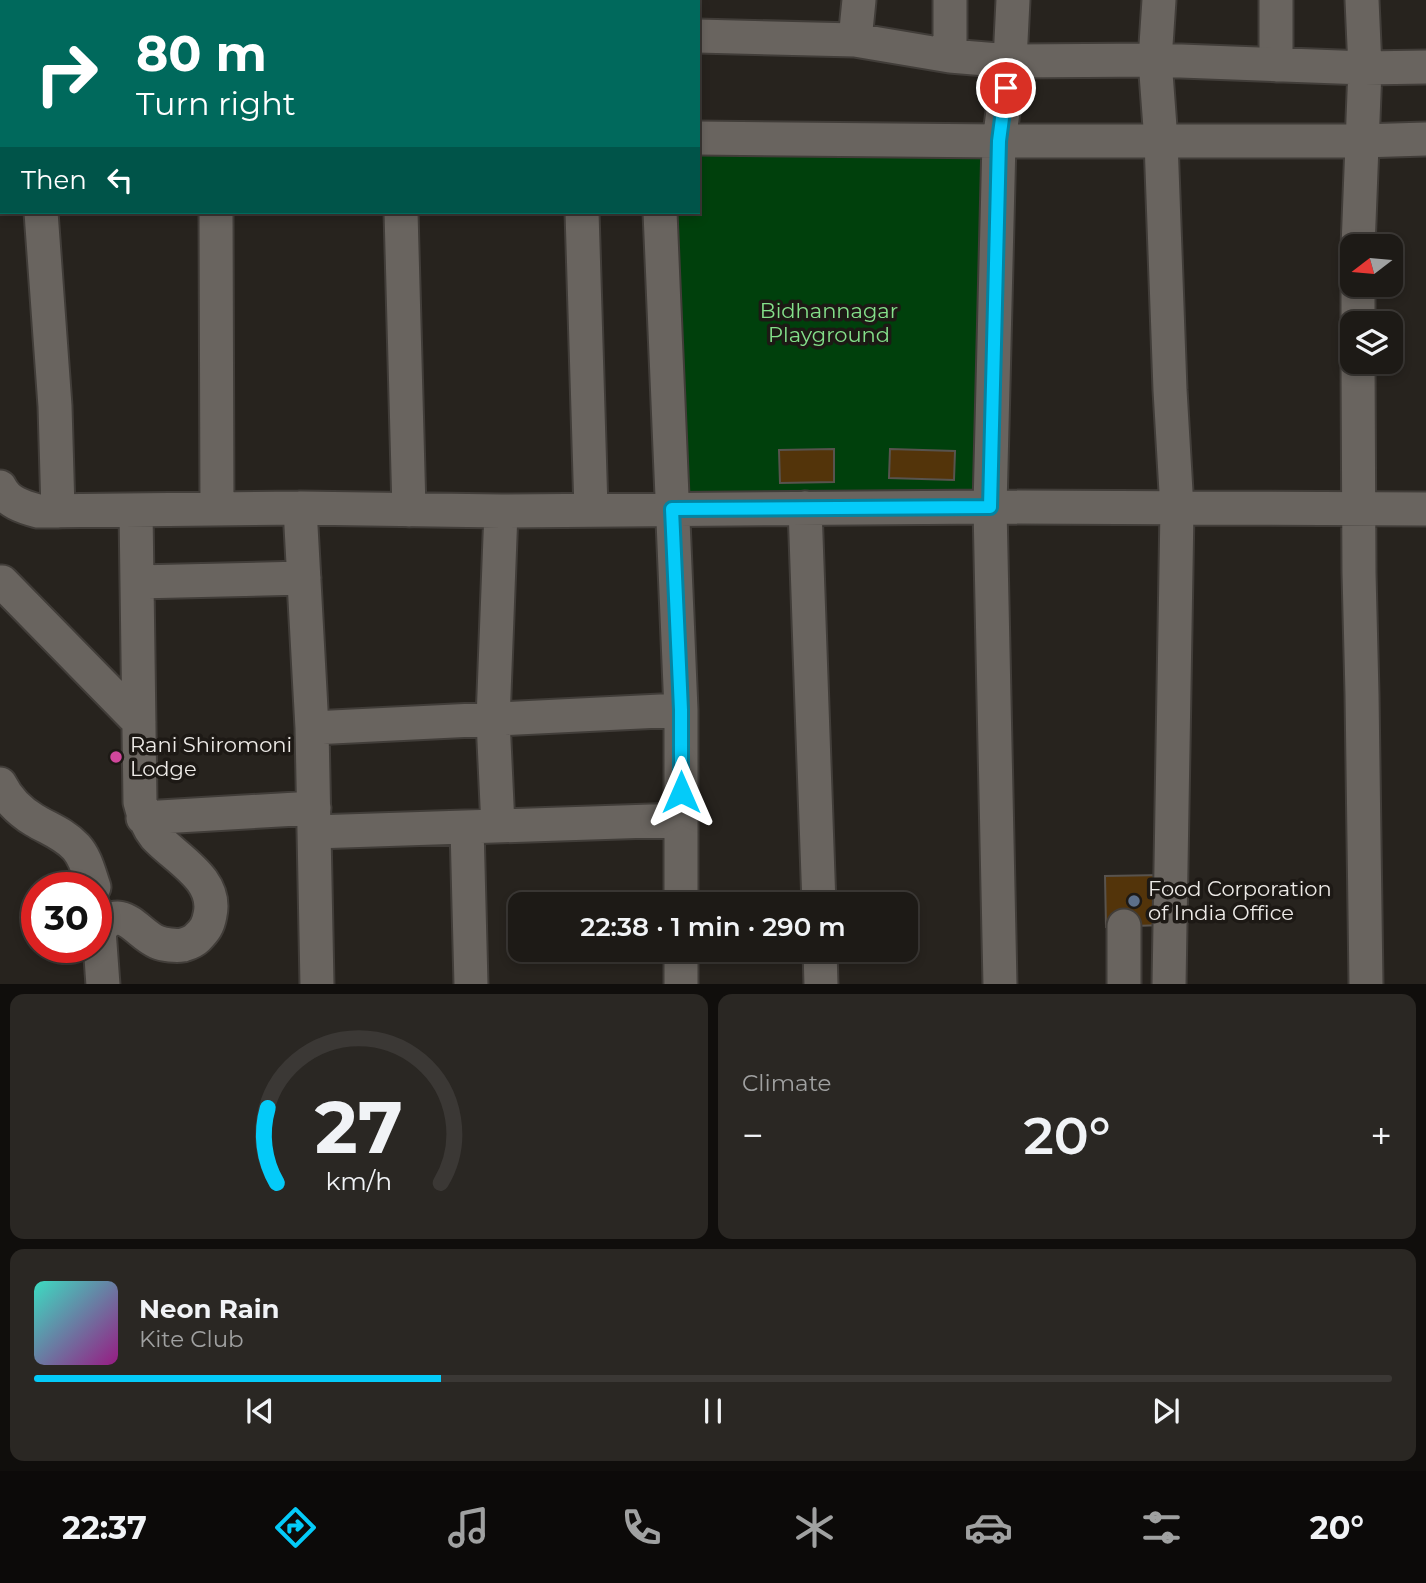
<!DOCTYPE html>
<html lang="en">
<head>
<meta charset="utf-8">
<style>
  body { margin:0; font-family:Montserrat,sans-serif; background:#2a2723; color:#f1f3f6; height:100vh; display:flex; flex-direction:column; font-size:26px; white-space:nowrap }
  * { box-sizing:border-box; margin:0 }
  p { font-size:23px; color:#a0a1a1 }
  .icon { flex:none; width:38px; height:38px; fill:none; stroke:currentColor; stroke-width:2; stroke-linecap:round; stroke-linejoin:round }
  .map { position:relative; height:984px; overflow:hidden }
  .drawer { display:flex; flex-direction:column; gap:10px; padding:10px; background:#100e0c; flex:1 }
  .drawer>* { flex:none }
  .top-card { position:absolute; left:0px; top:0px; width:700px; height:214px; box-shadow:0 4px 10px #0003,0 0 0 2px #3b3835; background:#00695c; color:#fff; overflow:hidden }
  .needle { width:46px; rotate:254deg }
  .fabs { position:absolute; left:1340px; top:234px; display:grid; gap:14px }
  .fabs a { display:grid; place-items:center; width:63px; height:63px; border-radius:14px; background:#1d1a16; box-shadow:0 4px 10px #0003,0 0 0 2px #3b3835; font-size:35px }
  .speed { position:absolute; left:21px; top:872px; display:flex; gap:14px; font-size:35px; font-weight:700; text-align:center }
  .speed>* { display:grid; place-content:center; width:91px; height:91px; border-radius:50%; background:#1d1a16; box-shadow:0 4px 10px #0003,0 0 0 2px #3b3835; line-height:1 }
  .speed .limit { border:10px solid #d22; background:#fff; color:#111 }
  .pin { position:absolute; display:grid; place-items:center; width:60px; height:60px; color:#fff; margin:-30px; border:4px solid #fff; border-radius:50%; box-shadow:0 2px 7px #0007 }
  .me { position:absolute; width:77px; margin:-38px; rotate:0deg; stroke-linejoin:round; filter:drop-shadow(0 0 5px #0008) }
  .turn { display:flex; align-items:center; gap:24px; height:147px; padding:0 21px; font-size:32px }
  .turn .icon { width:91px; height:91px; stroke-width:2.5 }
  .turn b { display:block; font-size:49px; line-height:60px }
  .then { display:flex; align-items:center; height:66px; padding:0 21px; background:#0003; gap:14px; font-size:26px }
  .big { font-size:52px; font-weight:600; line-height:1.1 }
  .drawer .card { flex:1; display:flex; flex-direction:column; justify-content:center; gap:10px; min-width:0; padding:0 24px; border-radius:14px; background:#2a2723 }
  .drawer .dial { align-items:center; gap:0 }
  .dial svg { height:182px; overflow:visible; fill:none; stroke:#3b3835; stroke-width:7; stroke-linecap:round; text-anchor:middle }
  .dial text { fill:#f1f3f6; stroke:none }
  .song { display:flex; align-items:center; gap:21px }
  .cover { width:84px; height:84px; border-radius:10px; background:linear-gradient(135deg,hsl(170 70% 55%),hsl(310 70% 35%)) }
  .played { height:7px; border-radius:4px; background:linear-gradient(90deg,#04cbf9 30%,#3b3835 30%) }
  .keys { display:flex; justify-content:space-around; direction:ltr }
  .heat { display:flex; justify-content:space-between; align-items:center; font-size:38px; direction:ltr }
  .drawer .tiles { flex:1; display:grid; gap:10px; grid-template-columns:1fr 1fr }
  .card:last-child { grid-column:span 2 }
  .trip { position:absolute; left:508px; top:892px; width:410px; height:70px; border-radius:14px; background:#1d1a16; box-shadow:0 4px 10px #0003,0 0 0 2px #3b3835; font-weight:600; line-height:70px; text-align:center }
  .tab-bar { display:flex; height:112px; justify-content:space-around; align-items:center; background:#0c0a09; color:#a0a1a1 }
  .tab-bar .icon { width:49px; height:49px }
  .tab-bar .on { color:#04cbf9 }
  .tab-bar b { font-size:32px; color:#f1f3f6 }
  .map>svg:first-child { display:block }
  .green { fill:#00400c }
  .building { fill:#53340a; stroke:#58534e; stroke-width:2 }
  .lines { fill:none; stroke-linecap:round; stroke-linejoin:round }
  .minor-casing { stroke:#413d39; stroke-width:37 }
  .minor { stroke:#69645f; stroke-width:33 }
  .route-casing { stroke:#0384a2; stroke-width:18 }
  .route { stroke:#04cbf9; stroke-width:12 }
  .hotel-dot { fill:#d1479c; stroke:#1d1915; stroke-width:2.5 }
  .service-dot { fill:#5c6f8a; stroke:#1d1915; stroke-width:2.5 }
  .labels { text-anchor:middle; stroke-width:7; stroke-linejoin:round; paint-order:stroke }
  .park-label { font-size:21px; fill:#84e08a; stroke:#1d1915 }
  .poi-label { font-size:21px; fill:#edeae7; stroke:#1d1915; text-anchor:start }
</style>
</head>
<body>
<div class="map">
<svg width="1426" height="985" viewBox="0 0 1426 985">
  <rect width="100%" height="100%" fill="#27231e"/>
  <path class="green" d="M698 138 999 141 990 507 672 509 660 212H698Z"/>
  <path class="building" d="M834 449V482L780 483 779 450Z
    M890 449 955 451 954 480 889 478Z
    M1162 875 1163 925 1106 927 1105 876Z"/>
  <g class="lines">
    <defs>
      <path id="minor" d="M1159 0 1155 60 1161 141 1170 390 1177 509 1169 985
        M1276 0V65
        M43 2 44 0
        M698 36 855 40 950 56 1010 61 1155 60 1365 68 1426 67
        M855 40 859 0
        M950 56V0
        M698 138 999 141H1361L1426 139
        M41 212 55 406 58 511
        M216 212 217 509
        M401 212 409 510
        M582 212 591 510
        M660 212 681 710V905
        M1358 247 1365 68 1362 0
        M1358 324V285
        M1358 362 1359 573 1362 694 1366 985
        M0 487C7 502 23 507 38 511L300 508 501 511 990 507 1426 509
        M300 508 312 728 317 985
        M805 508 819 905
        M2 582 139 722
        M137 582 304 578
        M312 728 681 710
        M0 784C8 800 19 811 34 820 49 829 64 834 76 847 86 858 89 873 94 887
        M143 818 314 808
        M498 826 493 720 501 511
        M467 827 471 985
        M314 832 681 820
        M1124 926V985
        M681 950V985
        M820 950 821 985
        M103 985 99 930C122 901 136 933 157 942 164 945 176 946 183 945 189 943 193 942 197 938 205 930 208 926 210 915 218 879 176 859 155 836 147 826 143 815 140 802L136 510
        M1000 985 990 507 999 141 1010 61 1013 0"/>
    </defs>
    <use href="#minor" class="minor-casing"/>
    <use href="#minor" class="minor"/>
  </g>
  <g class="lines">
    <defs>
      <path id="route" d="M681 792V710L672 509 990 507 999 141 1006 88"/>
    </defs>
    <use href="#route" class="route-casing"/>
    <use href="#route" class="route"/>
  </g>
  <circle class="hotel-dot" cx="116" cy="757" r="7"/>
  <circle class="service-dot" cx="1134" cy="901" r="7"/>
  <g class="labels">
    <g class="park-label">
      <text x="829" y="318">Bidhannagar<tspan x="829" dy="24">Playground</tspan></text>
    </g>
    <g class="poi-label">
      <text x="130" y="752">Rani Shiromoni<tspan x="130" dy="24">Lodge</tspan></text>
      <text x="1148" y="896">Food Corporation<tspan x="1148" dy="24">of India Office</tspan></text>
    </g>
  </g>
</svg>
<div class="fabs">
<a><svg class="needle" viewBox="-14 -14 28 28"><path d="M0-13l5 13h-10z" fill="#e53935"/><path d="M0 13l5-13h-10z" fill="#a0a1a1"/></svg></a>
<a><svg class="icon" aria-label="layers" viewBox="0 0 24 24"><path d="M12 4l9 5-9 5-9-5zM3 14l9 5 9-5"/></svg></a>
</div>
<div class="speed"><div class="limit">30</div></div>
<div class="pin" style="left:1006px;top:88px;background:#d93025"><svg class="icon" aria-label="arrive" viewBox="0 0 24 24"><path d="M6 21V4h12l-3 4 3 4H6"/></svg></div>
<svg class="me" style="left:681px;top:792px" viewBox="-20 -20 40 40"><path d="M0-17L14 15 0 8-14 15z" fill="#04cbf9" stroke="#fff" stroke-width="4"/></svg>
<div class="trip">22:38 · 1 min · 290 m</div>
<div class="top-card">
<div class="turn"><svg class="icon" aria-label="right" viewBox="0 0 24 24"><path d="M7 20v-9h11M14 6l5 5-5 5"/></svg><div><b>80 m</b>Turn right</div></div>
<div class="then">Then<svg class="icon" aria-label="left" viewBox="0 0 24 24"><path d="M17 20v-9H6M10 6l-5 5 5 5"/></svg></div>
</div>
</div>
<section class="drawer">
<div class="tiles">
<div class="card dial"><svg viewBox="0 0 100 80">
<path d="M14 69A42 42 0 1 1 86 69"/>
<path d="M14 69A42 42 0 0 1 10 36" stroke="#04cbf9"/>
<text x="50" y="56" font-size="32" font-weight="700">27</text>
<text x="50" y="72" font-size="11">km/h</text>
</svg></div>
<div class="card"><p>Climate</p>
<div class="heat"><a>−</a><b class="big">20°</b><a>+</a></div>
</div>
<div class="card">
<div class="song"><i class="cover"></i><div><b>Neon Rain</b><p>Kite Club</p></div></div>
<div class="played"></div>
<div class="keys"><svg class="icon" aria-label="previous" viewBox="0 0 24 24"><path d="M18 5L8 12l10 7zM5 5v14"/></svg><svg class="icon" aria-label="pause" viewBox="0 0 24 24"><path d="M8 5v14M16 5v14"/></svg><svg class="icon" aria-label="next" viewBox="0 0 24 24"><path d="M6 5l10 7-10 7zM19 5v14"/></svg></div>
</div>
</div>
</section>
<nav class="tab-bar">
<b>22:37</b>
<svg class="icon on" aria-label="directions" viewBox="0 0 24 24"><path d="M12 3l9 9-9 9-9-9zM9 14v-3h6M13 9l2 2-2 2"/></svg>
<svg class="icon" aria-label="music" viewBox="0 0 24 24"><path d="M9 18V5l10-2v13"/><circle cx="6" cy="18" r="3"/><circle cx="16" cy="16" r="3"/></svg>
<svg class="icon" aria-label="phone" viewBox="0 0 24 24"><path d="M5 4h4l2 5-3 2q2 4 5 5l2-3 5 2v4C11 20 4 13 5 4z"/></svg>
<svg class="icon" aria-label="climate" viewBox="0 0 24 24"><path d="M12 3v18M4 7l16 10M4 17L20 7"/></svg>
<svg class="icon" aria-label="car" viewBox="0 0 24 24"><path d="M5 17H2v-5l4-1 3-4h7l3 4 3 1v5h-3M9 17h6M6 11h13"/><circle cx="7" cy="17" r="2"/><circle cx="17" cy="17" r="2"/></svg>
<svg class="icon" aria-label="filters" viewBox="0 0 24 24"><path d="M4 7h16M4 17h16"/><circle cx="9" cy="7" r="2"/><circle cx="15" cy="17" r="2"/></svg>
<b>20°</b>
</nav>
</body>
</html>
